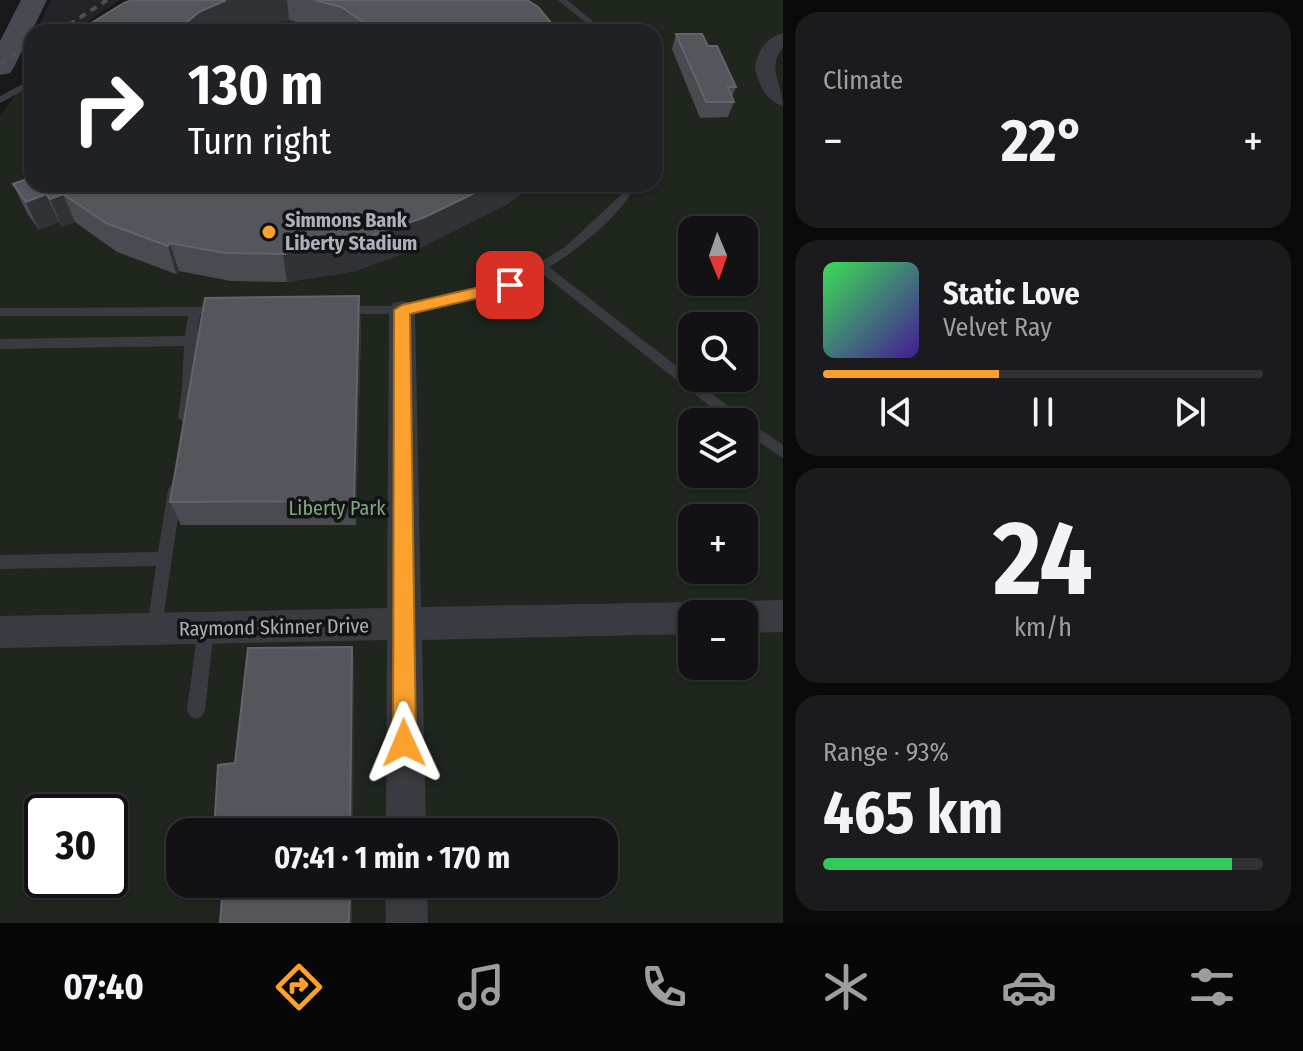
<!DOCTYPE html>
<html lang="en">
<head>
<meta charset="utf-8">
<style>
  body { margin:0; font-family:"Fira Sans Condensed",sans-serif; background:#1b1b1d; color:#f1f3f6; height:100vh; display:flex; flex-direction:column; font-size:30px; white-space:nowrap }
  * { box-sizing:border-box; margin:0 }
  p { font-size:26px; color:#9c9ea0 }
  .icon { flex:none; width:44px; height:44px; fill:none; stroke:currentColor; stroke-width:2; stroke-linecap:round; stroke-linejoin:round }
  .map { position:relative; flex:1; overflow:hidden }
  .drawer { display:flex; flex-direction:column; gap:12px; padding:12px; background:#0a0a0b; width:520px }
  .drawer>* { flex:none }
  .top-card { position:absolute; left:24px; top:24px; width:638px; height:168px; border-radius:24px; box-shadow:0 2px 6px #0004,0 0 0 2px #313234; background:#202124; color:#fff; overflow:hidden }
  .needle { width:52px; rotate:178deg }
  .buttons { position:absolute; left:678px; top:216px; display:grid; gap:16px }
  .buttons a { display:grid; place-items:center; width:80px; height:80px; border-radius:16px; background:#121214; box-shadow:0 2px 6px #0004,0 0 0 2px #313234; font-size:40px }
  .speed { position:absolute; left:24px; top:794px; display:flex; gap:16px; font-size:40px; font-weight:700; text-align:center }
  .speed>* { display:grid; place-content:center; width:104px; height:104px; border-radius:50%; background:#121214; box-shadow:0 2px 6px #0004,0 0 0 2px #313234; line-height:1 }
  .speed .limit { border:4px solid #111; border-radius:12px; background:#fff; color:#111 }
  .pin { position:absolute; display:grid; place-items:center; width:68px; height:68px; color:#fff; margin:-34px; border-radius:16px; box-shadow:0 4px 12px #0006 }
  .me { position:absolute; width:88px; margin:-44px; rotate:359deg; stroke-linejoin:round; filter:drop-shadow(0 0 6px #0008) }
  .turn { display:flex; align-items:center; gap:28px; height:168px; padding:0 32px; font-size:36px }
  .turn .icon { width:104px; height:104px; stroke-width:2.5 }
  .turn b { display:block; font-size:56px; line-height:68px }
  .big { font-size:60px; font-weight:700; line-height:1.1 }
  .drawer .widget { flex:1; display:flex; flex-direction:column; justify-content:center; gap:12px; min-width:0; padding:0 28px; border-radius:24px; background:#1b1b1d }
  .drawer .dial { align-items:center; gap:0 }
  .dial b { font-size:104px; line-height:1 }
  .song { display:flex; align-items:center; gap:24px }
  .cover { width:96px; height:96px; border-radius:12px; background:linear-gradient(135deg,hsl(130 70% 55%),hsl(260 70% 35%)) }
  .played { height:8px; border-radius:4px; background:linear-gradient(90deg,#fca12e 40%,#313234 40%) }
  .keys { display:flex; justify-content:space-around; direction:ltr }
  .heat { display:flex; justify-content:space-between; align-items:center; font-size:44px; direction:ltr }
  .charge { height:12px; border-radius:6px; background:linear-gradient(90deg,#34c759 93%,#313234 0) }
  .trip { position:absolute; left:166px; top:818px; width:452px; height:80px; border-radius:24px; background:#121214; box-shadow:0 2px 6px #0004,0 0 0 2px #313234; font-weight:700; line-height:80px; text-align:center }
  .tabs { display:flex; height:128px; justify-content:space-around; align-items:center; background:#070708; color:#9c9ea0 }
  .tabs .icon { width:56px; height:56px }
  .tabs .current { color:#fca12e }
  .tabs b { font-size:36px; color:#f1f3f6 }
  main { display:flex; flex:1; min-height:0 }
  .map>svg:first-child { display:block }
  .built { fill:#242428 }
  .green { fill:#1e261e; fill-rule:evenodd }
  .lines { fill:none; stroke-linecap:round; stroke-linejoin:round }
  .lane { fill:#393b40; fill-rule:evenodd }
  .street { fill:#393b40; fill-rule:evenodd }
  .secondary { fill:#474a50; fill-rule:evenodd }
  .rail { stroke:#4c4f55; stroke-width:4; stroke-dasharray:7 6; stroke-linecap:butt }
  .wall { fill:#494b50 }
  .shaded-wall { fill:#313236 }
  .building { fill:#54565c; stroke:#61646a; stroke-width:2 }
  .route { fill:#fca12e; stroke:#a4691e; stroke-width:2 }
  .poi-dot { fill:#fca12e; stroke:#131316; stroke-width:3 }
  .labels { text-anchor:middle; stroke-width:7; stroke-linejoin:round; paint-order:stroke }
  .poi-label { font-size:20px; font-weight:bold; fill:#aab1bb; stroke:#131316; text-anchor:start }
  .park-label { font-size:20px; fill:#82a780; stroke:#131316 }
  .street-label { font-size:20px; fill:#aab1bb; stroke:#131316 }
</style>
</head>
<body>
<main>
<div class="map">
<svg width="783" height="923" viewBox="0 0 783 923">
  <rect width="100%" height="100%" fill="#18181b"/>
  <path class="built" d="M51 0H120L72 32H36Z"/>
  <path class="green" d="M137 0H783V923H0V116L31 72 32 184H654V32H90ZM692 230H744V282H692ZM692 326H744V378H692ZM692 422H744V474H692ZM692 518H744V570H692ZM692 614H744V666H692ZM42 812H110V880H42ZM180 832H604V884H180Z"/>
  <g class="lines">
    <path class="lane" d="M558 0H567L606 32H597Z
      M32 79V86L0 103V96Z
      M625 184H635C626 212 575 252 549 267L746 420 783 445V458L744 432V422H730L540 272 514 288 402 314H344L338 310 344 306H402L507 282 565 247 621 195Z
      M220 307 226 311 224 314 200 315C195 350 196 384 192 418L185 423 178 418 182 387 184 346 0 349V339L185 336 188 316H0V308Z
      M175 484 180 486 182 490 161 633 155 636 149 633 147 628 156 566 0 569V555L158 552 168 490 170 486Z
      M206 620 212 623 214 628 205 710 202 716 196 719 190 716 187 710 198 628 200 623Z"/>
    <path class="street" d="M783 33V48C766 66 783 86 783 106 767 102 758 84 755 69 756 52 767 37 783 33Z
      M402 301 411 303 415 310 421 607 692 602 704 607 707 614H692V634L422 640 426 832H386L387 640 0 648V616L387 608 389 310 393 303Z
      M783 600V632L744 633V614H728L732 606 744 601Z
      M385 884H427L428 923H386Z"/>
    <path class="secondary" d="M21 0H47L14 67 10 73 0 75V41Z"/>
    <path class="rail" d="M58 32 107 0
      M0 64 32 43"/>
  </g>
  <path class="wall" d="M132 0H527L559 32H331L289 20 231 28 222 32H78Z
    M676 34 708 46 736 87 732 97 734 102 728 117 700 118 672 49Z
    M32 172V184H533L528 189 507 204 424 246 355 271 287 282 231 281 179 271 176 274 117 252 75 222 62 227 59 222 39 230 27 213 13 184 32 178 30 173Z
    M361 324 356 525H181L170 502Z"/>
  <path class="shaded-wall" d="M226 0H287L289 20 231 28 222 32H176L199 12Z
    M493 184H533L528 189 507 204 424 246 355 271 287 282 283 254Z
    M46 194 59 222 39 230 26 202Z
    M63 194 75 222 62 227 50 199Z
    M170 243 179 271 176 274 168 246Z
    M359 296 361 324 356 525 354 501Z
    M352 647 354 665 353 832H350Z
    M350 884H352V923H349Z"/>
  <path class="building" d="M132 0H226L199 12 176 31V32H78L83 28 124 3Z
    M315 0H527L538 7 559 32H378L341 7Z
    M676 34H702L708 46H717L736 87H728L734 102H706Z
    M32 95V152L28 142 26 111Z
    M32 177V184H493L425 217 354 242 283 254 225 253 170 243 168 246 106 223 63 194 50 199 46 194 26 202 13 184Z
    M359 296 354 501 170 502 205 298Z
    M352 647 350 832H214L218 765 235 763 248 648Z
    M223 884H350L349 923H220Z"/>
  <path class="route" d="M510 280 516 281V289L410 314 416 743 412 751 404 754 396 751 393 743 394 310 402 305Z"/>
  <circle class="poi-dot" cx="269" cy="232" r="8"/>
  <g class="labels">
    <g class="poi-label">
      <text x="285" y="227">Simmons Bank<tspan x="285" dy="23">Liberty Stadium</tspan></text>
    </g>
    <g class="park-label">
      <text x="337" y="515">Liberty Park</text>
    </g>
    <g class="street-label">
      <text transform="translate(274 627) rotate(-1)" y="7">Raymond Skinner Drive</text>
    </g>
  </g>
</svg>
<div class="buttons">
<a><svg class="needle" viewBox="-14 -14 28 28"><path d="M0-13l5 13h-10z" fill="#e53935"/><path d="M0 13l5-13h-10z" fill="#9c9ea0"/></svg></a>
<a><svg class="icon" aria-label="search" viewBox="0 0 24 24"><circle cx="10" cy="10" r="6"/><path d="M15 15l6 6"/></svg></a>
<a><svg class="icon" aria-label="layers" viewBox="0 0 24 24"><path d="M12 4l9 5-9 5-9-5zM3 14l9 5 9-5"/></svg></a>
<a>+</a>
<a>−</a>
</div>
<div class="speed"><div class="limit">30</div></div>
<div class="pin" style="left:510px;top:285px;background:#d93025"><svg class="icon" aria-label="arrive" viewBox="0 0 24 24"><path d="M6 21V4h12l-3 4 3 4H6"/></svg></div>
<svg class="me" style="left:404px;top:743px" viewBox="-20 -20 40 40"><path d="M0-17L14 15 0 8-14 15z" fill="#fca12e" stroke="#fff" stroke-width="4"/></svg>
<div class="trip">07:41 · 1 min · 170 m</div>
<div class="top-card">
<div class="turn"><svg class="icon" aria-label="right" viewBox="0 0 24 24"><path d="M7 20v-9h11M14 6l5 5-5 5"/></svg><div><b>130 m</b>Turn right</div></div>
</div>
</div>
<section class="drawer">
<div class="widget"><p>Climate</p>
<div class="heat"><a>−</a><b class="big">22°</b><a>+</a></div>
</div>
<div class="widget">
<div class="song"><i class="cover"></i><div><b>Static Love</b><p>Velvet Ray</p></div></div>
<div class="played"></div>
<div class="keys"><svg class="icon" aria-label="previous" viewBox="0 0 24 24"><path d="M18 5L8 12l10 7zM5 5v14"/></svg><svg class="icon" aria-label="pause" viewBox="0 0 24 24"><path d="M8 5v14M16 5v14"/></svg><svg class="icon" aria-label="next" viewBox="0 0 24 24"><path d="M6 5l10 7-10 7zM19 5v14"/></svg></div>
</div>
<div class="widget dial"><b>24</b><p>km/h</p></div>
<div class="widget"><p>Range · 93%</p><b class="big">465 km</b><div class="charge"></div></div>
</section>
</main>
<nav class="tabs">
<b>07:40</b>
<svg class="icon current" aria-label="directions" viewBox="0 0 24 24"><path d="M12 3l9 9-9 9-9-9zM9 14v-3h6M13 9l2 2-2 2"/></svg>
<svg class="icon" aria-label="music" viewBox="0 0 24 24"><path d="M9 18V5l10-2v13"/><circle cx="6" cy="18" r="3"/><circle cx="16" cy="16" r="3"/></svg>
<svg class="icon" aria-label="phone" viewBox="0 0 24 24"><path d="M5 4h4l2 5-3 2q2 4 5 5l2-3 5 2v4C11 20 4 13 5 4z"/></svg>
<svg class="icon" aria-label="climate" viewBox="0 0 24 24"><path d="M12 3v18M4 7l16 10M4 17L20 7"/></svg>
<svg class="icon" aria-label="car" viewBox="0 0 24 24"><path d="M5 17H2v-5l4-1 3-4h7l3 4 3 1v5h-3M9 17h6M6 11h13"/><circle cx="7" cy="17" r="2"/><circle cx="17" cy="17" r="2"/></svg>
<svg class="icon" aria-label="filters" viewBox="0 0 24 24"><path d="M4 7h16M4 17h16"/><circle cx="9" cy="7" r="2"/><circle cx="15" cy="17" r="2"/></svg>
</nav>
</body>
</html>
